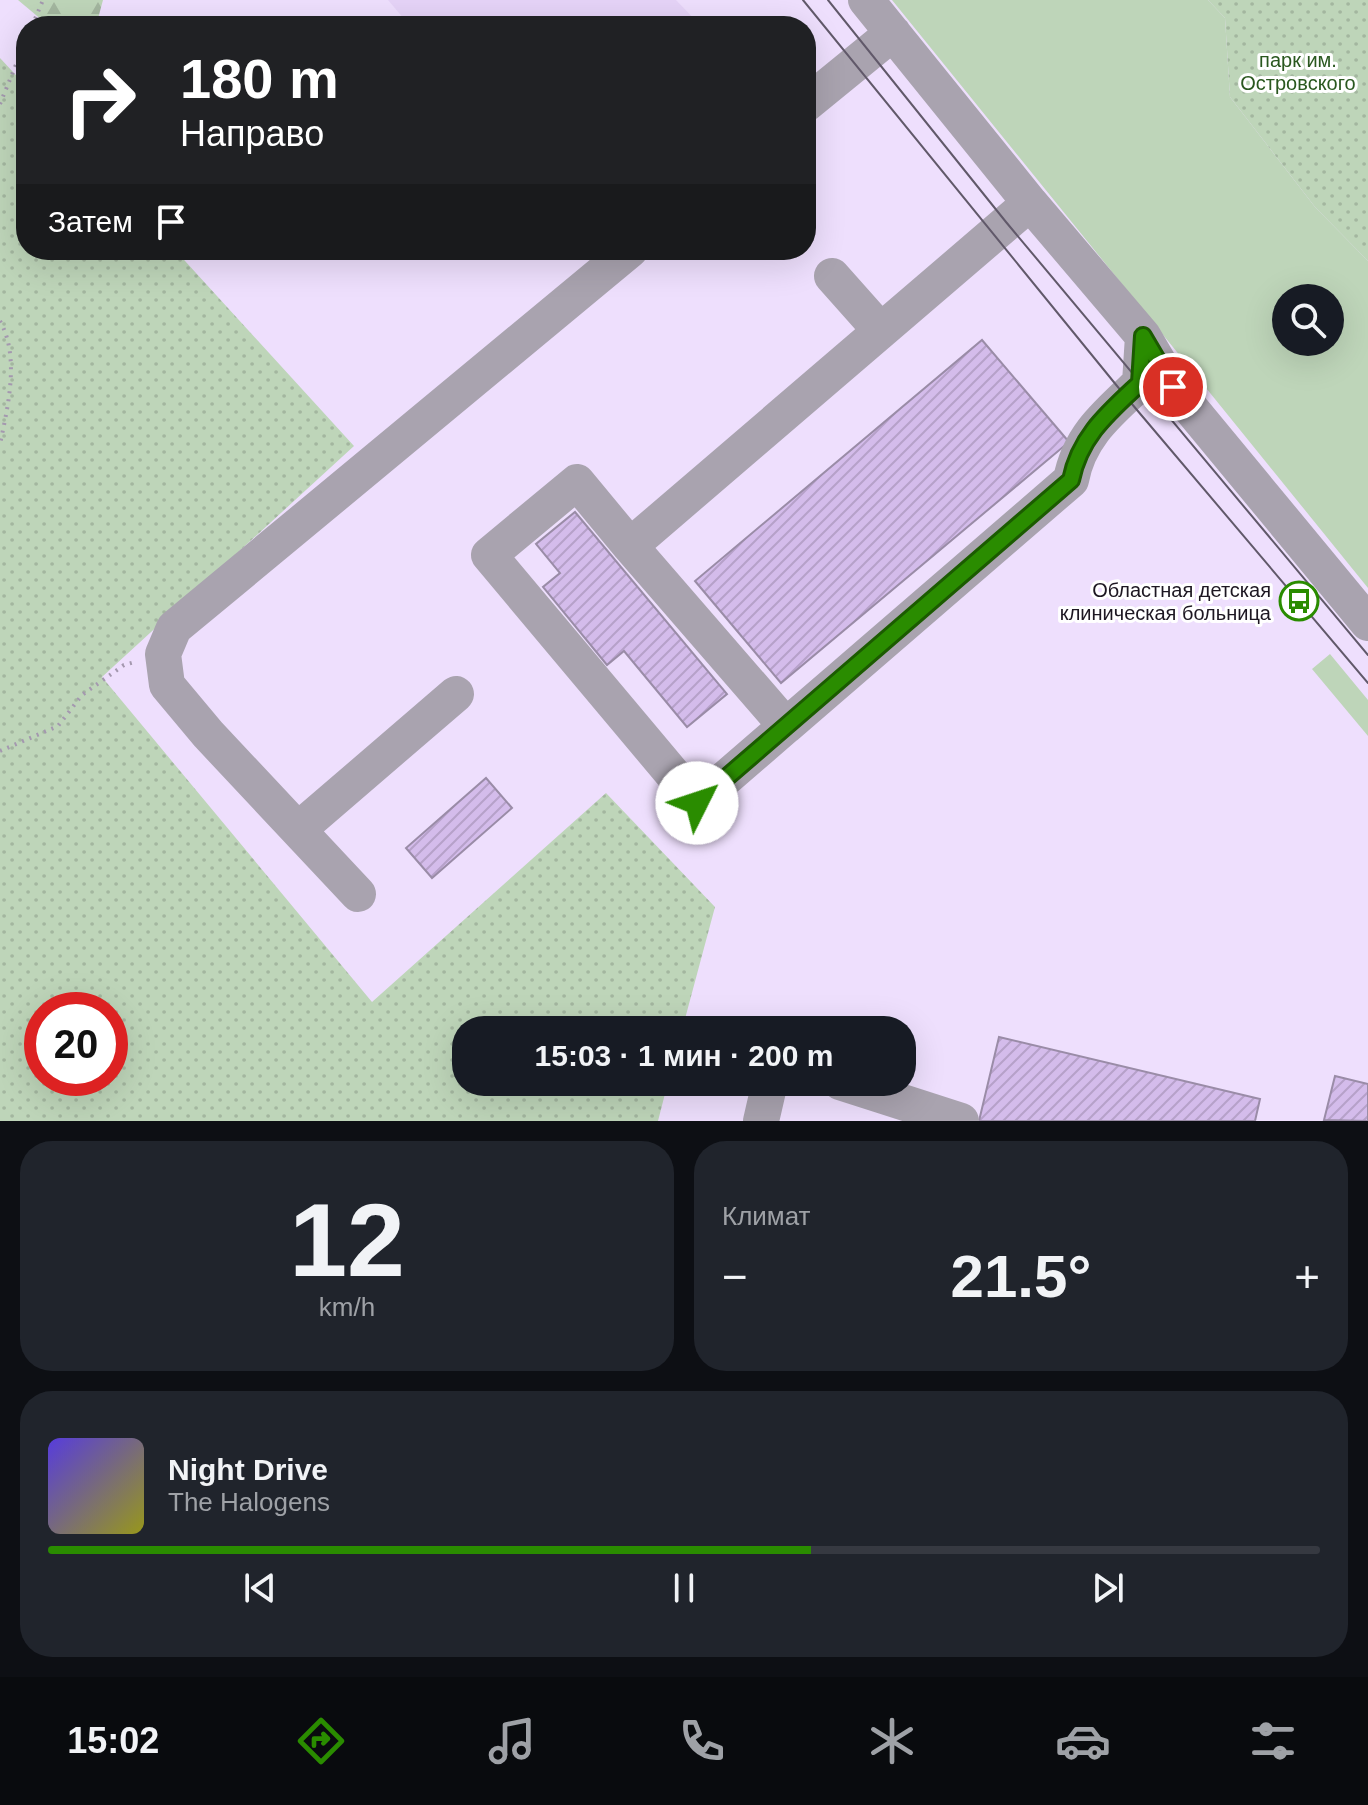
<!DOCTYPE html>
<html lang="ru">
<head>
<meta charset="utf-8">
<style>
  body { margin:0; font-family:Arial,sans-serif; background:#20242c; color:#f1f3f6; height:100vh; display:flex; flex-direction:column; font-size:30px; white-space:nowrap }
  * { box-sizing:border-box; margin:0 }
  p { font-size:26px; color:#9ea1a6 }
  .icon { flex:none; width:44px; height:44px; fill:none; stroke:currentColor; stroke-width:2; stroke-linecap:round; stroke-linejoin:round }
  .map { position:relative; height:1121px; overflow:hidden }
  .sheet { display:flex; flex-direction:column; gap:20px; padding:20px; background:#0d0f14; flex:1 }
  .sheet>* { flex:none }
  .hud { position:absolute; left:16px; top:16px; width:800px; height:244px; border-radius:32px; box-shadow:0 8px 32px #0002; background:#202124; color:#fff; overflow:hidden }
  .tools { position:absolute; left:1272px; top:284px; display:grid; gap:16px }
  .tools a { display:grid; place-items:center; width:72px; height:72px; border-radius:50%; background:#171b24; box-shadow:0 8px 32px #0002; font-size:40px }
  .speed { position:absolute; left:24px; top:992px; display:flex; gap:16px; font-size:40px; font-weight:700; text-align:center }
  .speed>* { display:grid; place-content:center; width:104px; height:104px; border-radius:50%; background:#171b24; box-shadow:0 8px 32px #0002; line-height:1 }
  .speed .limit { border:12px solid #d22; background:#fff; color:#111 }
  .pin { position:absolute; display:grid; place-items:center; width:68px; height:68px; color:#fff; margin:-34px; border:4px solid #fff; border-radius:50%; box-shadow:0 2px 8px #0007 }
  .me { position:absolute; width:88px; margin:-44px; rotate:49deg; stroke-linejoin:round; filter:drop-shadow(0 0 6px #0008) }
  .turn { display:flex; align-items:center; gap:28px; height:168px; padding:0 32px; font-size:36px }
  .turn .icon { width:104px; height:104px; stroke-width:2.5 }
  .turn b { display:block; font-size:56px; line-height:68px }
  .then { display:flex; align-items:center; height:76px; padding:0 32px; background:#0003; gap:16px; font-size:30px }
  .big { font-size:60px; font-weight:600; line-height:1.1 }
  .sheet .card { flex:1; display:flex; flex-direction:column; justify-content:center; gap:12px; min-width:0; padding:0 28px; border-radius:32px; background:#20242c }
  .sheet .dial { align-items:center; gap:0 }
  .dial b { font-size:104px; line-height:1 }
  .song { display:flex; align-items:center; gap:24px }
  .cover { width:96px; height:96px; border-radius:12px; background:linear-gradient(135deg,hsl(250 70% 55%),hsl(60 70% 35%)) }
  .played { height:8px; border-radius:4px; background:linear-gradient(90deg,#2a8c00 60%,#363941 60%) }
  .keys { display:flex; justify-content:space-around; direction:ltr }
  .heat { display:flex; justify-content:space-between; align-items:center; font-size:44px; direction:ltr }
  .sheet .tiles { flex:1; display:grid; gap:20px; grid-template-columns:1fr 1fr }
  .card:last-child { grid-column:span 2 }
  .trip { position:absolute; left:452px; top:1016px; width:464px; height:80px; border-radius:32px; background:#171b24; box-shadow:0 8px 32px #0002; font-weight:600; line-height:80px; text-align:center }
  .tabs { display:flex; height:128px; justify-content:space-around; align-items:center; background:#090b0e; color:#9ea1a6 }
  .tabs .icon { width:56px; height:56px }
  .tabs .selected { color:#2a8c00 }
  .tabs b { font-size:36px; color:#f1f3f6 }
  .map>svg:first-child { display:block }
  .built { fill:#e5d3f7 }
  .grass { fill:#bed5b9; fill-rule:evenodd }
  .forest { fill:url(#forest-firs) }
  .park { fill:url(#park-dots); fill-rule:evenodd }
  .building { fill:url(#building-hatch); stroke:#9a8ca7; stroke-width:2 }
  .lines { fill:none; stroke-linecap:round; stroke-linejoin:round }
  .path { stroke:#a498af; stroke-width:4; stroke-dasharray:2 6; stroke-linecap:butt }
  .minor { stroke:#a9a3af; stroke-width:36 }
  .tram { stroke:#61596a; stroke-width:2 }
  .route-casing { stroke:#1b5b00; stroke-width:20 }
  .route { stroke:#2a8c00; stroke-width:14 }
  .labels { text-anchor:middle; stroke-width:6; stroke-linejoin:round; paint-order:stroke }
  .park-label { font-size:20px; fill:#2a581f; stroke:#fff }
  .poi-label { font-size:20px; fill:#1d1722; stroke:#fff; text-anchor:end }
</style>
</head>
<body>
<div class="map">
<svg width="1368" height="1121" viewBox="0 0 1368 1121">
  <defs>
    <pattern id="forest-firs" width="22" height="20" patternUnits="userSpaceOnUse" patternTransform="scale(2)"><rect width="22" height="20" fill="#bed5b9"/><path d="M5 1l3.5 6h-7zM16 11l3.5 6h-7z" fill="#a3b69f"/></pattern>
    <pattern id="park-dots" width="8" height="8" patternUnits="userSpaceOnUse" patternTransform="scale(2)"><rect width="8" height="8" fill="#bed5b9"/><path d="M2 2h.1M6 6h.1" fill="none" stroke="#a3b69f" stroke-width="1.8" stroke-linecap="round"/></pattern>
    <pattern id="building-hatch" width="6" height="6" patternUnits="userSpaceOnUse" patternTransform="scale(2)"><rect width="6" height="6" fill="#d4bceb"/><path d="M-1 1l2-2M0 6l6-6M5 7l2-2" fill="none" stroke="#b6a1c9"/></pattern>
  </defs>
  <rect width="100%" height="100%" fill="#eedffd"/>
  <path class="built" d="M388 0H676L701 26H410Z"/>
  <path class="grass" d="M892 0H1208L1225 18 1230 97 1315 207 1368 261V588ZM1286 298H1330V342H1286Z
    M1330 654 1368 700V736L1312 669Z"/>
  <path class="forest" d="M18 0H103L96 26H49Z"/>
  <path class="park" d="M1208 0H1368V261L1315 207 1230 97 1225 18Z
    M0 58 26 86V250H175L354 446 102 677 372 1002 606 793 715 907 682 1030H466V1082H668L658 1121H0ZM42 1010H110V1078H42Z"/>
  <path class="building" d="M982 340 1069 442 781 683 695 581Z
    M575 512 727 694 687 727 624 651 607 665 543 587 560 573 536 544Z
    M486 778 512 808 432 878 406 848Z
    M999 1037 1260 1099 1255 1121H979Z
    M1335 1076 1368 1084V1121L1324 1120Z"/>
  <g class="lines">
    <path class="path" d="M32 26 43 0
      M0 104 26 40
      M0 321C20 357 8 406 0 444
      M0 751 58 726 82 695 124 665 135 662"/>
    <path class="minor" d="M866 0 1030 203 1143 336 1173 387 1368 623
      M806 104 893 33
      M1030 203 630 546 786 726 1071 480C1079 436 1108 413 1140 383L1143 336
      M832 276 880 330
      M630 546 577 482 489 555 697 803 786 726
      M299 829 456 694
      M358 894 208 734 167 685 163 654 174 628 630 250
      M840 1082 961 1121
      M761 1121 770 1082"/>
    <path class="tram" d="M803 0 1126 397 1368 683
      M828 0 1006 222 1368 655"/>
  </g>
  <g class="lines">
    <defs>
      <path id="route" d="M697 803 1071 480C1080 436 1108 413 1140 383L1143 336 1173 387"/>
    </defs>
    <use href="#route" class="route-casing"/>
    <use href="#route" class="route"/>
  </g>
  <defs>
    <symbol id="bus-ring" viewBox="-11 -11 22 22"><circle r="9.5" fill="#fff" stroke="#2a8c00" stroke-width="1.5"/><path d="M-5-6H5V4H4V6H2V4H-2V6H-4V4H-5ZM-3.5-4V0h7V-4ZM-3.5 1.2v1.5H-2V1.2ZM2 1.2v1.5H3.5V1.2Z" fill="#2a8c00"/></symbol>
  </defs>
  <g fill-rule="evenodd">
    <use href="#bus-ring" x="1277" y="579" width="44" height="44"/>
  </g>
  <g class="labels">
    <g class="park-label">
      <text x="1298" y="67">парк им.<tspan x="1298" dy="23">Островского</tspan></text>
    </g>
    <g class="poi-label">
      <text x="1271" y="597">Областная детская<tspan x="1271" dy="23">клиническая больница</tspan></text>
    </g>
  </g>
</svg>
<div class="tools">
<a><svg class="icon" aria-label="search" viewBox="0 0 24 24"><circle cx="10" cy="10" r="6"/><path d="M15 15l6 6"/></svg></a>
</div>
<div class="speed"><div class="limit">20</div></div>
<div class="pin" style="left:1173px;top:387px;background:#d93025"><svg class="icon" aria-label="arrive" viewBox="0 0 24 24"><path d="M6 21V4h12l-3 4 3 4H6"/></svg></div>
<svg class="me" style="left:697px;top:803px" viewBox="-20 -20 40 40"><circle r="19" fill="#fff"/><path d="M0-13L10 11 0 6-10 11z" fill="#2a8c00"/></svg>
<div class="trip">15:03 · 1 мин · 200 m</div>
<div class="hud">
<div class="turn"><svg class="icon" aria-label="right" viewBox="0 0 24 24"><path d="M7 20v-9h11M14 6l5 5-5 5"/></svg><div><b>180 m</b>Направо</div></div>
<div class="then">Затем<svg class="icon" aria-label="arrive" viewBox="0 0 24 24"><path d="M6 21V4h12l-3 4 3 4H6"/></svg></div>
</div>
</div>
<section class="sheet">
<div class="tiles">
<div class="card dial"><b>12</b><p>km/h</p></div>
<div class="card"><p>Климат</p>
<div class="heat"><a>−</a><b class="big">21.5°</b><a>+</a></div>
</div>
<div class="card">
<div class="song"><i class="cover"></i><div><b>Night Drive</b><p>The Halogens</p></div></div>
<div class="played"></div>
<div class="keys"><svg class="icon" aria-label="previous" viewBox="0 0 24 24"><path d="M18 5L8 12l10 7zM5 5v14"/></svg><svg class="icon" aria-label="pause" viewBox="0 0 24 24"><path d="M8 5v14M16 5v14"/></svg><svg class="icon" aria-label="next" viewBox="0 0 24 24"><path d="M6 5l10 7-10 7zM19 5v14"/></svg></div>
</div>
</div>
</section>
<nav class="tabs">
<b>15:02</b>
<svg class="icon selected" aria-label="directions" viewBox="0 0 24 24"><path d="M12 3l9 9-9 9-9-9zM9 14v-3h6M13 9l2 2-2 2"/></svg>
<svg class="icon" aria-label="music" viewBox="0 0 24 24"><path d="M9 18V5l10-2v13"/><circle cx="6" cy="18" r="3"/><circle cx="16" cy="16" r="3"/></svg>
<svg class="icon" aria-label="phone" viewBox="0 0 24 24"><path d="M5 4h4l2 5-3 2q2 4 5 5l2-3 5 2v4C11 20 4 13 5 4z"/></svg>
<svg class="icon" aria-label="climate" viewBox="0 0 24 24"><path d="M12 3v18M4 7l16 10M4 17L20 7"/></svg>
<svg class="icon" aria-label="car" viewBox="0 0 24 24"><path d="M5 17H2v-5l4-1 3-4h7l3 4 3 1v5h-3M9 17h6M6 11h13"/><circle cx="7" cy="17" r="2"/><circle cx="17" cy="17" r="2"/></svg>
<svg class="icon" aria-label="filters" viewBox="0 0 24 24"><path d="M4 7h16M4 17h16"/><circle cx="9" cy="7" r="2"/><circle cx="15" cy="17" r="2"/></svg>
</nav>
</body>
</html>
